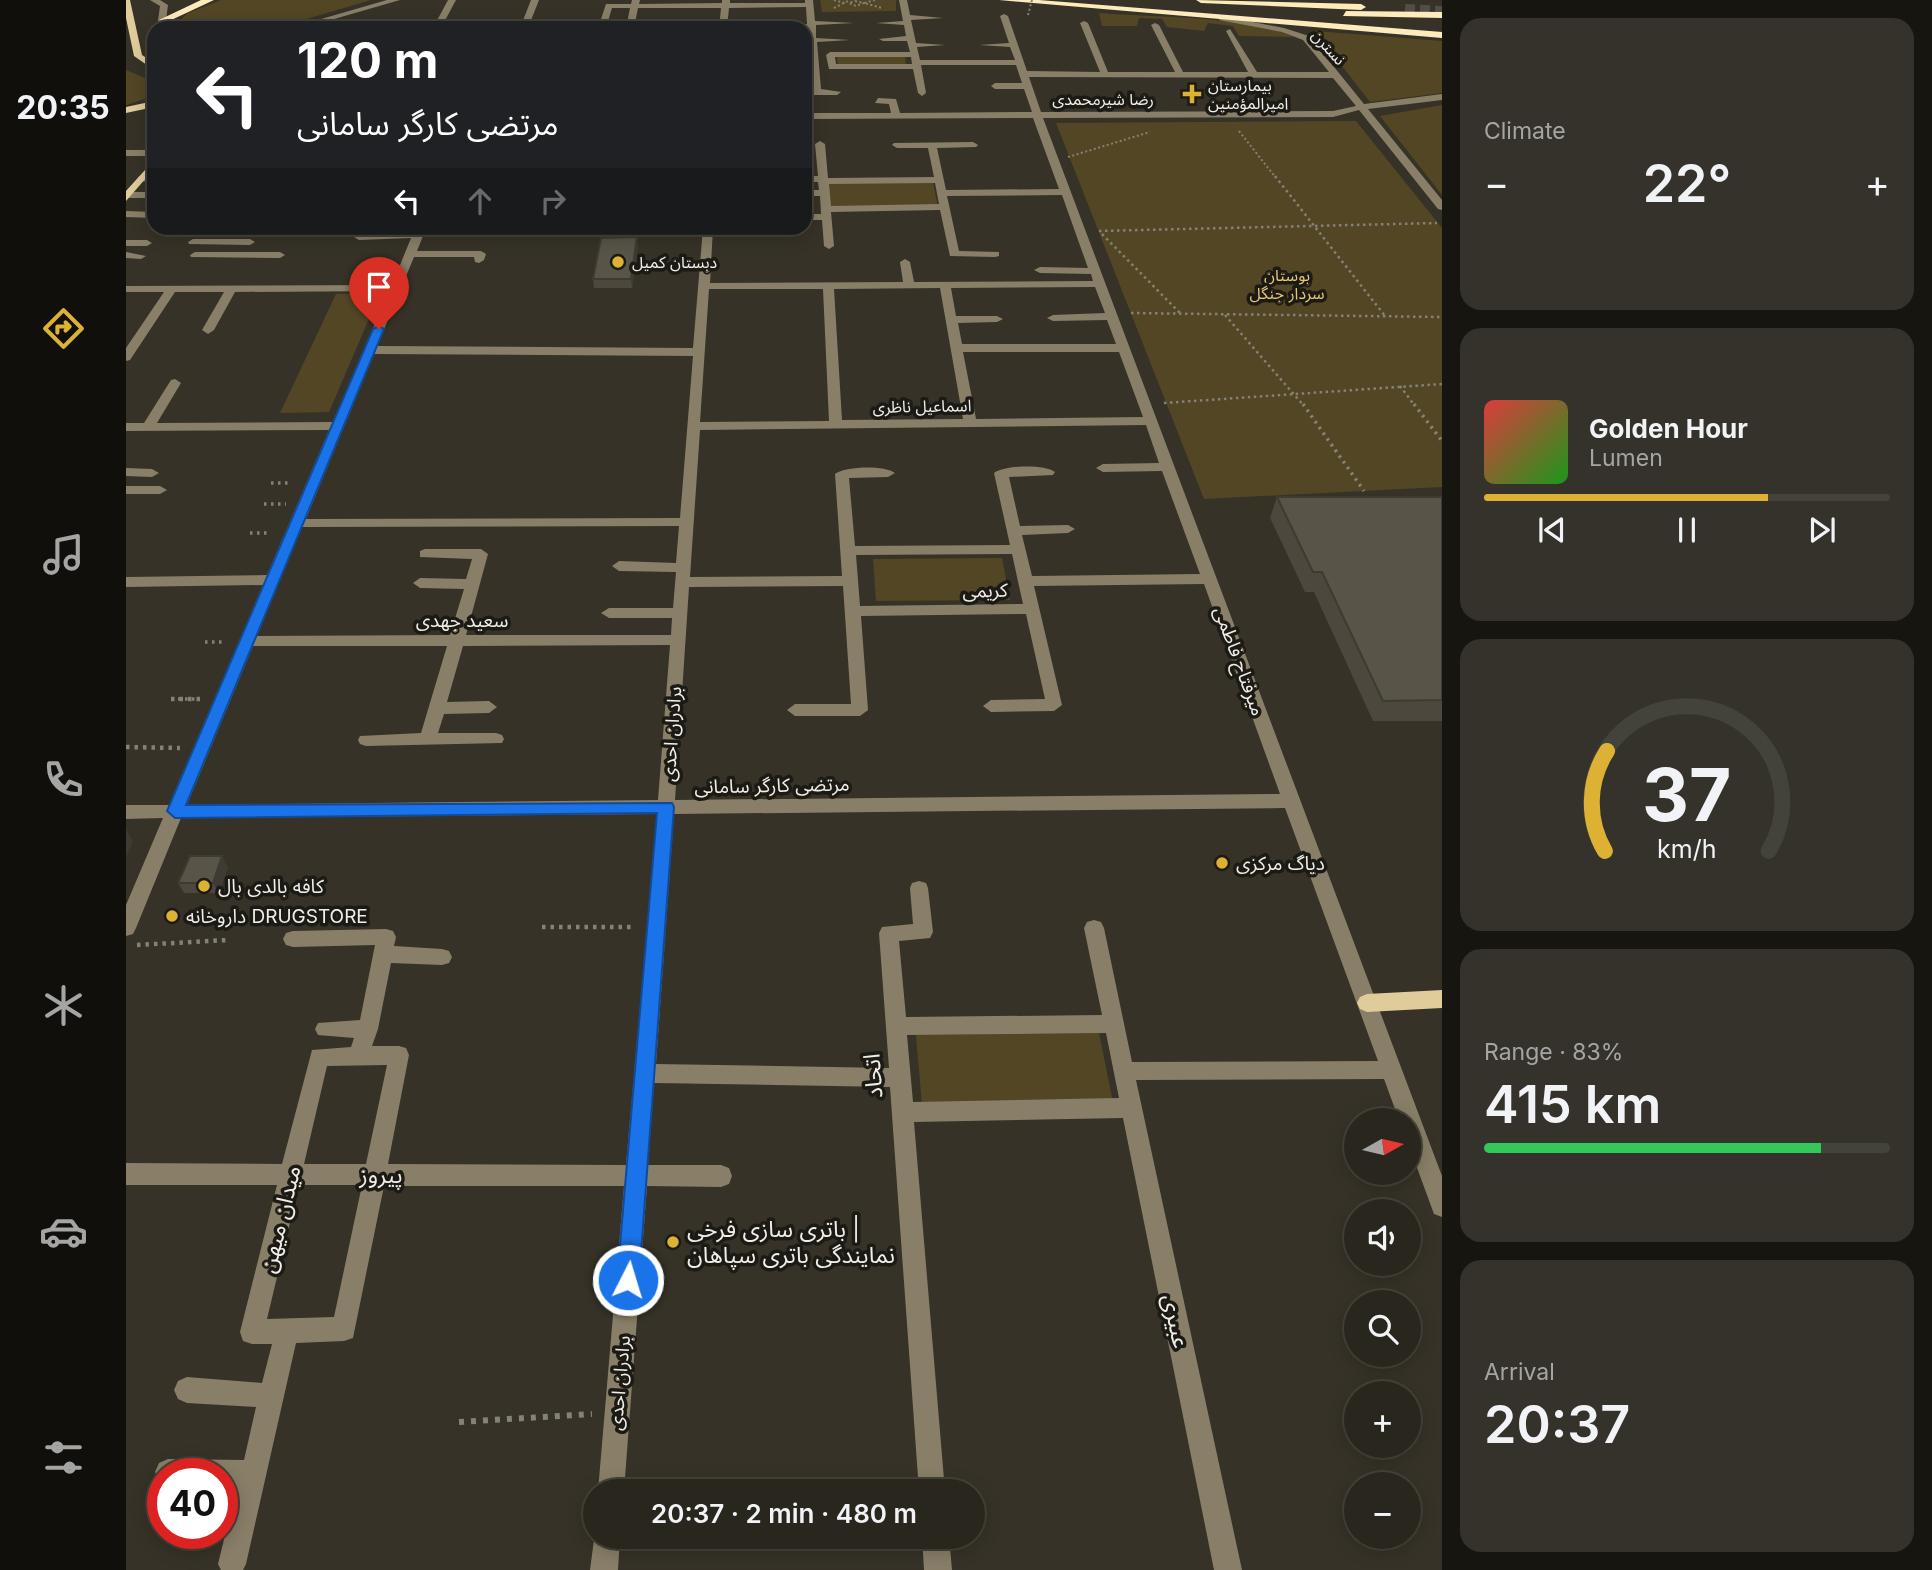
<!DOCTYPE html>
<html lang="en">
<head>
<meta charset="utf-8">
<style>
  body { margin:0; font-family:Inter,"Noto Sans Arabic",sans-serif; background:#34322a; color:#f1f3f6; height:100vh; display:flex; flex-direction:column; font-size:26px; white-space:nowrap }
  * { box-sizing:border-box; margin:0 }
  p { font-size:23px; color:#a5a5a4 }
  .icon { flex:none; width:38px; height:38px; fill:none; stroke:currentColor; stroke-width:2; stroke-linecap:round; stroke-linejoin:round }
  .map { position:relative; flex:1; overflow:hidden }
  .details { display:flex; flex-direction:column; gap:18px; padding:18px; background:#161510; width:490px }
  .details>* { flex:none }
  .top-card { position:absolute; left:21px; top:21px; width:665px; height:214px; border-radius:21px; box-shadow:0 4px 18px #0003,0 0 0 2px #44433b; background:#202124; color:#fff; overflow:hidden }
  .needle { width:46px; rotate:82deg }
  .fabs { position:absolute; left:1218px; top:1108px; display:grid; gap:14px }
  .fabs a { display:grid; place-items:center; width:77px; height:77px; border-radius:50%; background:#28261d; box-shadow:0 4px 18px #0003,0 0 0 2px #44433b; font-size:35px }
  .speed { position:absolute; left:21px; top:1458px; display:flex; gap:14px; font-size:35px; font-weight:700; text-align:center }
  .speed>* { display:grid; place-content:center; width:91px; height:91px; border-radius:50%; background:#28261d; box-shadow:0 4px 18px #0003,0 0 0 2px #44433b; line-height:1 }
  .speed .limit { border:10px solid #d22; background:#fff; color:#111 }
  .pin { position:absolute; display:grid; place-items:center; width:60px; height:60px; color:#fff; margin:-72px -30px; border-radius:50% 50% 50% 0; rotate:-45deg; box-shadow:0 0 7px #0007 }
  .pin .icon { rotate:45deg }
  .me { position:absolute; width:77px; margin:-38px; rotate:5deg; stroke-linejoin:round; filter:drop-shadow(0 0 5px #0008) }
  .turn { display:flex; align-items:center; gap:24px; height:147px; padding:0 35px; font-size:32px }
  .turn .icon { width:91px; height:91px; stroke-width:2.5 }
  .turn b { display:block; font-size:49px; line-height:60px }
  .lanes { display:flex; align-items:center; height:66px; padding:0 35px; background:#0003; justify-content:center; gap:35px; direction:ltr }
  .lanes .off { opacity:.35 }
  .big { font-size:52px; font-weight:600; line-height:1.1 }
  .details .widget { flex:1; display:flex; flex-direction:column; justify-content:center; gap:10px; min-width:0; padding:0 24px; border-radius:21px; background:#34322a }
  .details .dial { align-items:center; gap:0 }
  .dial svg { height:182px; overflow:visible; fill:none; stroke:#44433b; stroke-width:7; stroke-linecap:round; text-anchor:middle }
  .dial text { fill:#f1f3f6; stroke:none }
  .song { display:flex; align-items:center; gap:21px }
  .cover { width:84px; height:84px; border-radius:10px; background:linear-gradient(135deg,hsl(0 70% 55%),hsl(120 70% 35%)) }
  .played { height:7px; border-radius:4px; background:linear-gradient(90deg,#ddb133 70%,#44433b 70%) }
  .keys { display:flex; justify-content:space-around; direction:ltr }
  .heat { display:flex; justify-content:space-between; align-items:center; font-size:38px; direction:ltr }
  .charge { height:10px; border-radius:5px; background:linear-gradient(90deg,#34c759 83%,#44433b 0) }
  .trip { position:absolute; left:457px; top:1479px; width:402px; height:70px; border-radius:35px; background:#28261d; box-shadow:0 4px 18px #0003,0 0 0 2px #44433b; font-weight:600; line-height:70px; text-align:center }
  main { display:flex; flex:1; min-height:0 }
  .tabs { display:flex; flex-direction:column; width:126px; justify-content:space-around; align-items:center; background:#100f0c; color:#a5a5a4 }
  .tabs .icon { width:49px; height:49px }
  .tabs .current { color:#ddb133 }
  .tabs b { font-size:32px; color:#f1f3f6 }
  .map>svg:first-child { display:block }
  .green { fill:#534625 }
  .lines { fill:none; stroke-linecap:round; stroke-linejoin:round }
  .highway-tunnel { stroke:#524e44; stroke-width:10; stroke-dasharray:10 5; stroke-linecap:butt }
  .path-far4 { stroke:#848177; stroke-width:2; stroke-dasharray:2 2.5; stroke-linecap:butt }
  .path-far3 { stroke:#848177; stroke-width:2.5; stroke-dasharray:2.5 3.5; stroke-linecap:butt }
  .path-far2 { stroke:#848177; stroke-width:3.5; stroke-dasharray:2.5 4.5; stroke-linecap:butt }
  .path-far1 { stroke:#848177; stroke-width:4.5; stroke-dasharray:3.5 5; stroke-linecap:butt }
  .path { stroke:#848177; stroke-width:6; stroke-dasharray:5 7; stroke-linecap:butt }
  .minor { fill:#897f68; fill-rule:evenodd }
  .major { fill:#e0cc9b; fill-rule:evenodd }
  .highway { fill:#feebbc; fill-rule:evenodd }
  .path-bridge { stroke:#848177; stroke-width:2; stroke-dasharray:2 2.5; stroke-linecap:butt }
  .wall { fill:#4c483e }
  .shaded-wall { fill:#3e3b32 }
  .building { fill:#585448; stroke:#3e3b32; stroke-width:2 }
  .route { fill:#1a73e8; stroke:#114b97; stroke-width:2 }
  .poi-dot { fill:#ddb133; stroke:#1c1a15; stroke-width:2.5 }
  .labels { text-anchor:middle; stroke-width:7; stroke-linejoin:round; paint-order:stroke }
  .far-street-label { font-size:16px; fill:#f1eee7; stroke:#1c1a15 }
  .far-poi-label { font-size:16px; fill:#f1eee7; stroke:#1c1a15; text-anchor:start }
  .far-park-label { font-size:16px; fill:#e9c874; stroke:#1c1a15 }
  .street-label { font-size:19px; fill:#f1eee7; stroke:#1c1a15 }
  .poi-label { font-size:19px; fill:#f1eee7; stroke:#1c1a15; text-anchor:start }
  .near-street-label { font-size:23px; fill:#f1eee7; stroke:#1c1a15 }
  .near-poi-label { font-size:23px; fill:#f1eee7; stroke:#1c1a15; text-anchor:start }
</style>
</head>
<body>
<main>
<nav class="tabs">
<b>20:35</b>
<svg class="icon current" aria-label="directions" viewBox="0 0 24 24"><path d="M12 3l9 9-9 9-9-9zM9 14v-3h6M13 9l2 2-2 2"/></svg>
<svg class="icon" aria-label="music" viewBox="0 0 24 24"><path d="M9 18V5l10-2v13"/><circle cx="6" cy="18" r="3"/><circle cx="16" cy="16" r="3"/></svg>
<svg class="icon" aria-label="phone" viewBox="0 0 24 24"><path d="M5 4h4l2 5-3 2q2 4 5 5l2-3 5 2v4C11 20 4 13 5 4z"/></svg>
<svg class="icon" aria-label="climate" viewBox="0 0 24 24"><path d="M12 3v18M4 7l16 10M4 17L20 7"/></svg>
<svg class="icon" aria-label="car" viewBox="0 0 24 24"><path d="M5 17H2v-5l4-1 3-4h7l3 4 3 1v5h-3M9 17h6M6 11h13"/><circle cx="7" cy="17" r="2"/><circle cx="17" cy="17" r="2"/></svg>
<svg class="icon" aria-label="filters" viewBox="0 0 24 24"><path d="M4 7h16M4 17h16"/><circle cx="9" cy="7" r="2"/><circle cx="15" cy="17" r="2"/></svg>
</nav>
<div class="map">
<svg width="1316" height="1570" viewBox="0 0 1316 1570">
  <rect width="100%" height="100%" fill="#363227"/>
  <path class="green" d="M95 0H245L150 28H46L62 13Z
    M694 0H770V11L696 12Z
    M973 13C1021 17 1129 16 1168 37L1113 36 1107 26 1082 23 1078 31 1041 27 1036 19 1013 18 1011 26H976Z
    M1189 31 1316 41V93L1244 102Z
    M779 56 780 64 712 65 711 57Z
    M0 70 28 82V96L0 105Z
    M1316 105V195L1254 116Z
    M1230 121 1316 228V487L1078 499 930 123Z
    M697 182H807L812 207 699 208Z
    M254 293 203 412 154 413 210 294Z
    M876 558 884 600 750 601 747 559Z
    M973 1033 987 1102 796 1105 790 1035Z"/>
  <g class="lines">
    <path class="highway-tunnel" d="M1279 9 1316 11"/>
    <path class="path-far4" d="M708 0 719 3
      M749 0 738 3 756 8
      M729 1 738 3 730 6 723 3Z
      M708 8 724 0
      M1113 131 1150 178
      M942 157 1024 132"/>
    <path class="path-far3" d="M1149 176 1259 316
      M973 231 1311 223
      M976 234 1055 314
      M1005 313 1316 317
      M1099 315 1178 406
      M1274 386 1289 406
      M1038 403 1316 384"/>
    <path class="path-far2" d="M1177 404 1238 491
      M1288 404 1316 441
      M145 483H166
      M138 504H160
      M124 533H144
      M79 642H99
      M45 699H74"/>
    <path class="path-far1" d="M45 699H74
      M0 747 54 748
      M416 927H508
      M11 945 102 940"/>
    <path class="path" d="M333 1422 466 1414"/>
    <path class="minor" d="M24 0H34L42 5 39 28H31L34 6Z
      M261 0H274L177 28H164Z
      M322 0H330L315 28H307Z
      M405 0H413L402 28H394Z
      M506 0H514L513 4 596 3V0H604V3H679V0H687L689 21 728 23 690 25V38L724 40 691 42 695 89 715 92 711 95H679V89H686L681 28 653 26 681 24 680 7 603 8 601 28H593L595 8H512L508 28H500L504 8H486L480 28H472L480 4H505Z
      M773 0H781L784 15 817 18 785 20 790 43 819 45 791 47 794 60H889L884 47 853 45 883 43 874 16 878 14 882 16 901 71 974 72 954 23 958 21 962 23 982 72H1049L1025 25 1029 23 1033 25 1057 72H1122L1100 31 1104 29 1131 72H1203L1177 40 1156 32 1093 20 1096 16 1158 28 1183 36 1238 104 1316 94V100L1242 109 1316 200V210L1312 209 1233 110 1207 117 917 118 1316 1176V1217L1308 1214 1283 1146V1120H1273L1258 1079 1010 1080 1116 1570H1088L997 1118 788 1122 819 1491H793L764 1087 528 1083 522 1165H595L603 1168 606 1176 603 1184 595 1187 521 1186 498 1491H472L498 1186H258L227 1338 218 1341 170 1343 120 1564 117 1570H95L92 1564 111 1486H96V1474H37V1483L33 1481 29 1472 33 1463 42 1459 118 1460 130 1407 61 1403 52 1399 48 1390 52 1381 61 1377 136 1383 146 1344H126L117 1341 114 1332 151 1185H0V1163L156 1164 186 1050 225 1047 228 1038 192 1035 189 1029 192 1023 234 1020 249 945 167 947 160 945 157 939 160 933 167 931 260 929 267 931 270 937 268 946 316 949 323 951 326 957 323 963 316 965 265 963 252 1029 246 1046H273L280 1048 283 1055 262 1164 500 1165 531 814 55 818 10 928 7 934 0 936V905L37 818 0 819V805H43L137 585 0 587V577L141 575 203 430 0 431V423H18L45 380 49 379 55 383 31 423 207 422 263 291 109 292 88 330 82 334 76 330 98 292H49L4 360 0 361V348L38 292H0V286L266 285 285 238 233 240 228 237 233 228H241L240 234 288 232 290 228H365L360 231H299L291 251H355L360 254 358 260 353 263 349 262 348 257H288L251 346 567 348 577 228H587L584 283 777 282 774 262 779 259 784 262 788 282 967 281 965 274 914 273 908 270 914 267 962 268 936 195 821 196 833 251 873 252V256L869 257 824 256 814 210 705 212 708 246 703 249 698 246 696 220H679V214H695L694 196H679V190H693L692 182H679V176H692L689 144 694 141 699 144 702 178 808 177 802 148H771L766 145 768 143 847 142 852 145 850 147 811 148 820 190 933 189 907 118 679 119V113H765L763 104 749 103 752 98 770 99 774 113 906 112 898 89H869L865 86 869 83H896L890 65H795L800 93 796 96 792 93 787 69H703L700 55 704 52H784L781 41H757L753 39 780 36 778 25 750 23 777 21ZM709 57H785L786 64H710ZM903 77 1207 78 1230 106 1207 111 915 112ZM809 183 813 204 705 206 703 184ZM969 287 979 313 927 315 921 318 927 321 981 320 990 344H836L832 323 871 322 877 319 871 316H830L825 288ZM814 288 837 419 716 420 708 289ZM583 289H697L703 421 574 422ZM837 352H993L1017 417 850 419ZM248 354 567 356 554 518 180 519ZM1020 425 1033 463 977 464 970 468 977 472 1036 471 1074 574 906 576 896 535 942 533 949 529 942 525 894 526 883 477 927 475 929 472C919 464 878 465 868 473L884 545 729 546 723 478 762 477 769 473C759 465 719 466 709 474L716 576 564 577 574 430ZM553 526 550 563 493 561 486 566 493 571 550 572 547 608H483L475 613 483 618H546L545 635H340L362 554 355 549H299L294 551V557L346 559 340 579 294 578 287 583 294 588 338 589 324 635 131 636 176 527ZM886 554 897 604 734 606 730 555ZM1078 584 1154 794 549 800 563 587 717 586 725 704H669L661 710 669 716H734L742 710 735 616 900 614 919 699 865 700 857 706 865 712 928 711 936 705 908 586ZM544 645 532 800 61 805 127 646H321L295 733 234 736 232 740 234 744 240 746 376 743 378 739 376 735 370 733H312L318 714 363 713 371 707 363 701 321 702 337 646ZM1159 808 1252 1061 1006 1062 978 928 975 922 968 920 961 922 958 928 976 1015 780 1017 773 941 804 938 807 932 802 888 800 883 793 881 786 883 784 888 787 924 756 927 753 933 763 1068 530 1064 548 814ZM980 1033 993 1098 787 1102 781 1035ZM261 1065 240 1164H178L201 1066ZM173 1185H236L208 1317 141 1319Z
      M0 150H28V156H0Z
      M15 176H28V182L12 181V177Z
      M0 192H28V198H0Z
      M0 211 28 212V218L0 217Z
      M106 228H162L155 235H108L103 232Z
      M67 239H124L129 242 124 245 63 244 62 242Z
      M0 240H21L26 243 21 246H0Z
      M0 252 20 256 15 259 0 258Z
      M69 252H154L159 255 154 258 65 257 64 255Z
      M0 468 26 469 33 473 26 477 0 476Z
      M0 486H34L41 490 34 494H0Z
      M469 1532V1536H494L492 1570H464Z
      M796 1536H823L826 1570H798Z"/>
    <path class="major" d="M0 0H4L16 55 28 63V70L8 56 0 18Z
      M28 101V107L0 113V107Z
      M28 160V169L0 201V191Z
      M1316 990V1008L1241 1012 1234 1009 1231 1003 1234 997 1241 994Z"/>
    <path class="highway" d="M75 0H88L41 22 33 20Z
      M873 0H913L1316 32V38Z
      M1070 0 1235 4 1240 7 1235 10 1075 3Z
      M1220 11 1316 12V18L1217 16Z"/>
    <path class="path-bridge" d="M902 15 906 0"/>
  </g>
  <path class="wall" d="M512 246 506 288H468L467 279Z
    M1151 497H1316V721H1247L1188 592H1179L1144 518Z
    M102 867 93 893H58L52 883Z"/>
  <path class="shaded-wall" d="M511 237 512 246 506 288 505 279Z
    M0 829 7 841 0 857Z
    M96 856 102 867 93 893 87 883Z"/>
  <path class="building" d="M511 237 505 279H467L475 238Z
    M1151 497H1316V700L1257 701 1196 572H1187Z
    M64 856H96L87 883H52Z"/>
  <path class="route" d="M253 326 258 329 60 805 546 803 548 807 513 1280 509 1288 502 1291 494 1288 491 1280 531 813 49 818 41 811 247 329Z"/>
  <g class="poi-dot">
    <path d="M1062.5 83.5h7v7h7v7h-7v7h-7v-7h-7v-7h7z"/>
    <circle cx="492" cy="262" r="7"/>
    <circle cx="1096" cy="863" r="7"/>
    <circle cx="78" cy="886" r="7"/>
    <circle cx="46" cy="916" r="7"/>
    <circle cx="547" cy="1242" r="7"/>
  </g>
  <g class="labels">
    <g class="far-street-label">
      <text transform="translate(1203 47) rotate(48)" y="6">نسترن</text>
      <text x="977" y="105">رضا شیرمحمدی</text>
      <text transform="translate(796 406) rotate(-1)" y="6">اسماعیل ناظری</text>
    </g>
    <g class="far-poi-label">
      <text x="1082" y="91">بیمارستان<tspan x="1082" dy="18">امیرالمؤمنین</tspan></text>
      <text x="506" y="268">دبستان کمیل</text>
    </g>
    <g class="far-park-label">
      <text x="1161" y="281">بوستان<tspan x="1161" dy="18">سردار جنگل</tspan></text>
    </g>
    <g class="street-label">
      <text transform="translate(859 590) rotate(-1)" y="7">کریمی</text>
      <text x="336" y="627">سعید جهدی</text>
      <text transform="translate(1114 661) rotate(70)" y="7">میرفتاح فاطمی</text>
      <text transform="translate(545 734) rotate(-86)" y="7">برادران احدی</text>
      <text transform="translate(646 785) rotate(-1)" y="7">مرتضی کارگر سامانی</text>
      <text transform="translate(493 1383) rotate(-85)" y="7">برادران احدی</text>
    </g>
    <g class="poi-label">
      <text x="1110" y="870">دیاگ مرکزی</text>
      <text x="92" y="893">کافه بالدی بال</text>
      <text x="60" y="923">داروخانه DRUGSTORE</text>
    </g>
    <g class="near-street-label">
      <text transform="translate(747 1076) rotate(-94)" y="8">اتحاد</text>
      <text x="255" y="1183">پیروز</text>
      <text transform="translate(154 1219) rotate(-76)" y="8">میدان میهن</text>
      <text transform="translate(1050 1321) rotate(78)" y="8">عبیری</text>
    </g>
    <g class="near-poi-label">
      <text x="561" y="1237">باتری سازی فرخی |<tspan x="561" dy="26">نمایندگی باتری سپاهان</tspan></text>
    </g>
  </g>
</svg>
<div class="fabs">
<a><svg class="needle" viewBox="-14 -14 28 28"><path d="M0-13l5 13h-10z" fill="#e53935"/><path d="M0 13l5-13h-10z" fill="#a5a5a4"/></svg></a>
<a><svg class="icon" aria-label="sound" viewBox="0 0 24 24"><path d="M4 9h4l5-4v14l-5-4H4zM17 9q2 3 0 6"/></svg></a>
<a><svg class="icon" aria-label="search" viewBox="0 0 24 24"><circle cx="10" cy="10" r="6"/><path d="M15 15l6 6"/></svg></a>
<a>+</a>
<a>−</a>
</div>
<div class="speed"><div class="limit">40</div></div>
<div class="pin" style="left:253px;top:329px;background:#d93025"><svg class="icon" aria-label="arrive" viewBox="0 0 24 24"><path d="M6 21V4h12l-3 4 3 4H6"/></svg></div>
<svg class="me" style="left:502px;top:1280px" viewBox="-20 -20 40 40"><circle r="17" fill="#1a73e8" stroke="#fff" stroke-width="3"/><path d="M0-11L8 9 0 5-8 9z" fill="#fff"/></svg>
<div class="trip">20:37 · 2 min · 480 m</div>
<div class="top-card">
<div class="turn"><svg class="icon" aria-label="left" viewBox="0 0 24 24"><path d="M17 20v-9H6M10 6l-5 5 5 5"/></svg><div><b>120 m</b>مرتضی کارگر سامانی</div></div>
<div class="lanes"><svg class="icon" aria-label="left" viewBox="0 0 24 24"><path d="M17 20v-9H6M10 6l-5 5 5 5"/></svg><svg class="icon off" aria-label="ahead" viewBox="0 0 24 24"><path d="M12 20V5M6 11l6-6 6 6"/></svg><svg class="icon off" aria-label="right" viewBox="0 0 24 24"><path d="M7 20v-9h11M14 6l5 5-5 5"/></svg></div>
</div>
</div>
<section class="details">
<div class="widget"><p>Climate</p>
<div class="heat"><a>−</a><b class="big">22°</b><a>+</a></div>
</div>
<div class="widget">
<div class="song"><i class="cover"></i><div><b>Golden Hour</b><p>Lumen</p></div></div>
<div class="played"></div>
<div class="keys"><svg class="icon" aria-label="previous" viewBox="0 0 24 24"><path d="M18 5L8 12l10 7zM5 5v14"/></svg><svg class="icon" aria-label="pause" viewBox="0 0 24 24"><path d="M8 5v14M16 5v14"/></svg><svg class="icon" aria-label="next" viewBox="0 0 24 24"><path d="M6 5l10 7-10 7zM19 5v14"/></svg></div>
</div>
<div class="widget dial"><svg viewBox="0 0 100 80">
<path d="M14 69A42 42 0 1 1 86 69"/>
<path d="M14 69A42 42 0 0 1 15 25" stroke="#ddb133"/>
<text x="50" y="56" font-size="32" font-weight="700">37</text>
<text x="50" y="72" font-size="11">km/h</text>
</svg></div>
<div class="widget"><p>Range · 83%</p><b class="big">415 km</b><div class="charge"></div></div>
<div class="widget"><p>Arrival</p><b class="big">20:37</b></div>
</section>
</main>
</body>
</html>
